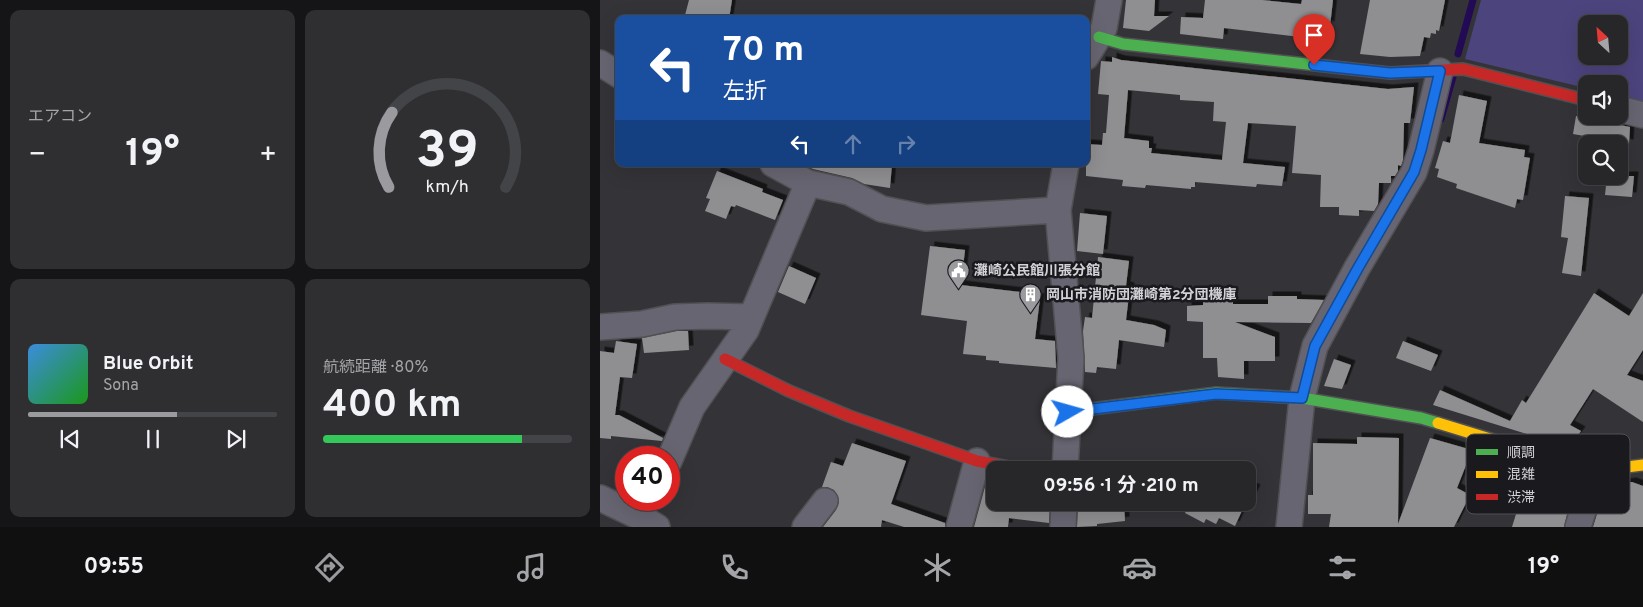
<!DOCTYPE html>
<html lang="ja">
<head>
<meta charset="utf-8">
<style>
  body { margin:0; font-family:Overpass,"Noto Sans JP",sans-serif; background:#2f2f32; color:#f1f3f6; height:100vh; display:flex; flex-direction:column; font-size:19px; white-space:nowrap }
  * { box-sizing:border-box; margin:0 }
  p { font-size:16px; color:#a4a5a8 }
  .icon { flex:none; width:28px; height:28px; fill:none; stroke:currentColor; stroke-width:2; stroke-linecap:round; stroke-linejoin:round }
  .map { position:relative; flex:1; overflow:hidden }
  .sheet { display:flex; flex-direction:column; gap:10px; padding:10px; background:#151517; width:600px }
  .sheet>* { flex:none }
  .top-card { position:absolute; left:15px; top:15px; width:475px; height:152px; border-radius:10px; box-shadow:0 5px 20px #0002,0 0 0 1px #434447; background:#1a4fa0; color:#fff; overflow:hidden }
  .needle { width:32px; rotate:334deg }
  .fabs { position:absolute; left:978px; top:15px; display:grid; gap:10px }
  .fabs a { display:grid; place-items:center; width:50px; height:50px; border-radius:10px; background:#27272a; box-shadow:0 5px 20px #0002,0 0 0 1px #434447; font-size:25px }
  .speed { position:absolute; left:15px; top:446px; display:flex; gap:10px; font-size:25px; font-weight:700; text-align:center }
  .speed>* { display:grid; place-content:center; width:65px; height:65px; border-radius:50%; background:#27272a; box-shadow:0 5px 20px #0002,0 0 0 1px #434447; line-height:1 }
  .speed .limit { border:8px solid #d22; background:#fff; color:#111 }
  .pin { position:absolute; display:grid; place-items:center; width:42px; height:42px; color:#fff; margin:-51px -21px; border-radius:50% 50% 50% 0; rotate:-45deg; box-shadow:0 0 5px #0007 }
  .pin .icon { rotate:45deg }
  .me { position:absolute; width:55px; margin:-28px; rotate:83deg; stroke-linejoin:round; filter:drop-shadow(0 0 4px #0008) }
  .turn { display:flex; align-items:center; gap:18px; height:105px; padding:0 25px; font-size:22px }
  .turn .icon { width:65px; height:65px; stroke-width:2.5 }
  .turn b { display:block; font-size:35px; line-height:42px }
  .lanes { display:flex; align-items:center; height:48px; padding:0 25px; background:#0003; justify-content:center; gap:25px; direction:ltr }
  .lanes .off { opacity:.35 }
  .big { font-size:38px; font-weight:700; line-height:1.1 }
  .sheet .widget { flex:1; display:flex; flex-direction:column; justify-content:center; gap:8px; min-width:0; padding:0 18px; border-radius:10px; background:#2f2f32 }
  .sheet .dial { align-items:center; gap:0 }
  .dial svg { height:130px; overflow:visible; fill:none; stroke:#434447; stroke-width:7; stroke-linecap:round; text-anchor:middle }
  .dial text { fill:#f1f3f6; stroke:none }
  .song { display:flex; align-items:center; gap:15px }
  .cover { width:60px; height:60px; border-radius:8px; background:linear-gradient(135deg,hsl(210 70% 55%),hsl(120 70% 35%)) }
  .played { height:5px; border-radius:2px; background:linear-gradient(90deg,#9a9a9f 60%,#434447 60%) }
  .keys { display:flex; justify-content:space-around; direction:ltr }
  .heat { display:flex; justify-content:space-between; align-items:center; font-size:28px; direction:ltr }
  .charge { height:8px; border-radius:4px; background:linear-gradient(90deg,#34c759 80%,#434447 0) }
  .sheet .tiles { flex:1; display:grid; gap:10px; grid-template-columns:repeat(2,1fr) }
  .trip { position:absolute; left:386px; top:461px; width:270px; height:50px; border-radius:10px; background:#27272a; box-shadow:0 5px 20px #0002,0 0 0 1px #434447; font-weight:700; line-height:50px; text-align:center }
  .dock { display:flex; height:80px; justify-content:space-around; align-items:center; background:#101011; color:#a4a5a8 }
  .dock .icon { width:35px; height:35px }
  .dock .active { color:#9a9a9f }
  .dock b { font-size:22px; color:#f1f3f6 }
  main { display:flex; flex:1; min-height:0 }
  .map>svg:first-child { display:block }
  .green { fill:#4c447d; fill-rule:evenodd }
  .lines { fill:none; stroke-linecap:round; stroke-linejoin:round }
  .stream { stroke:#230a54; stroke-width:7 }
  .building { fill:#8f8f92; fill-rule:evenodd; filter:url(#shadow) }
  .street-casing { stroke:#515154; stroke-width:28 }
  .fast-casing { stroke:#515154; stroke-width:14 }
  .slow-casing { stroke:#515154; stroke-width:14 }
  .jam-casing { stroke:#515154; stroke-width:14 }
  .street { stroke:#666571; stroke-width:25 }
  .fast { stroke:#4caf50; stroke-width:11 }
  .slow { stroke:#ffc107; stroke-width:11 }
  .jam { stroke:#c62828; stroke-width:11 }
  .route-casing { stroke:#114b97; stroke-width:12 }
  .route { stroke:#1a73e8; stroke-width:9 }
  .labels { text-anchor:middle; stroke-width:5; stroke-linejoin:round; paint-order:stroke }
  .poi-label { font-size:14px; font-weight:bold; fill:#d1d1d6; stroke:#1a1a1e; text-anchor:start }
  .key { fill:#1a1a1e; stroke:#515155; stroke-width:1 }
  .key-label { font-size:14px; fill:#d1d1d6 }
</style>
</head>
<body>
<main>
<section class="sheet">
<div class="tiles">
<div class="widget"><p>エアコン</p>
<div class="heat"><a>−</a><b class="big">19°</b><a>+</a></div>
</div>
<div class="widget dial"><svg viewBox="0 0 100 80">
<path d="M14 69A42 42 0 1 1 86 69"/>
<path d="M14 69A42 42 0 0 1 16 23" stroke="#9a9a9f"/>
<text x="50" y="56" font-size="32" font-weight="700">39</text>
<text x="50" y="72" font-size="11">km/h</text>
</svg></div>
<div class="widget">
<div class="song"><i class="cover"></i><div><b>Blue Orbit</b><p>Sona</p></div></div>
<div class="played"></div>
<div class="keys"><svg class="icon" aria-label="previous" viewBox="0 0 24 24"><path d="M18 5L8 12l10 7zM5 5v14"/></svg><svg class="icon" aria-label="pause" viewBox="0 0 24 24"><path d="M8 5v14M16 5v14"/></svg><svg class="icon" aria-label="next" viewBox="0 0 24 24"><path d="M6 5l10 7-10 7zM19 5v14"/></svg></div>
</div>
<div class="widget"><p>航続距離 · 80%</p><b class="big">400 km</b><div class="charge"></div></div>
</div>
</section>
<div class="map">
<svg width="1043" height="527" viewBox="0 0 1043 527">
  <defs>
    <filter id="shadow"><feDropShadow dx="4.5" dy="-4.5" stdDeviation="0" flood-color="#0009"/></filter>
  </defs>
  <rect width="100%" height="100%" fill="#343438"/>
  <path class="green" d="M881 0H1043V102L1019 96V84H986V88L865 59ZM986 24H1019V56H986Z"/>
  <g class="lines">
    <path class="stream" d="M858 54 873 0
      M841 119 853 77"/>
  </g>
  <path class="building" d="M89 0H132L129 19H84Z
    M526 0H555L554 16H569L549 31 523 28Z
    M605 0H662L701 4 702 0H733L730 26 727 25 726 36 709 33V38L624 28 623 39 580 34 581 17 603 18Z
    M770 0H845L839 31 836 30V34L831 33 830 38 824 37 820 56 790 57 760 54Z
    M512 57 521 60 788 89 814 87 810 123H804L803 160 801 166 798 165V171L795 176H791V183H779L778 204 774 211 759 210V216L739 215V207H720L721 175 692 173 696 126 648 123 643 163 685 167 682 186 657 184 656 187 595 182V187H591V189L546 185 545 188 522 186 523 180 486 176V144L502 145 503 133H506L509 95 498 94 501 61 512 62ZM528 90 580 95V100L614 102 613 121 626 122 622 160 551 153 552 148H549V141L524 138Z
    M859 95 887 101 879 143 925 150 924 157 930 158 923 200 917 199 915 208 856 188 857 184 837 177 839 169 835 168 843 141 850 143Z
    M976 116 1030 127 1029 144 973 134Z
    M208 164H292L290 188 264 184 252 178 213 169 207 166Z
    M117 171 163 189 162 192 183 200 175 220 136 205 135 207 131 206 126 219 105 211 110 199 106 198Z
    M1007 176H1034L1032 197 1005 195Z
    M965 196 989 198 981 276 962 273 968 238 961 237Z
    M480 213 507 216 503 254 477 251Z
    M330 246 365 250 361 285 421 292V295L440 298 435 339 455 341 456 368 399 363V361L386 360V356L363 354 367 321 321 315Z
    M498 257 529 261 526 286 530 287 526 320 554 325 566 330 564 347 519 340 516 369 497 367 496 373 485 372 483 331 485 317 492 318Z
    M189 266 216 278 205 304 178 292Z
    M603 291 633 292V304H668V296H697V299L724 300 711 323 635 322 675 337V361H644V379L618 377 617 358H603V322L587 321V306L603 305Z
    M994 293 1029 316 1043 293V350L1027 375 1043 381V422L993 389 970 425 981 431 969 447 833 405 840 390 910 421 922 400 926 403Z
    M77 331H88L89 350 44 353 42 338Z
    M16 341 37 344 32 378 20 377 15 415H19L63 438 62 441 11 436V439L0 438V351L14 353Z
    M803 341 838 355 831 371 796 358Z
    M734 359 751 365 742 389 724 386Z
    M757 437 799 438 798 524 830 438 872 450 857 488 870 495 854 527H729L731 514H708V495H713V443L757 444Z
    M252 443 306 461 291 504 345 523V527H304L282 520 281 527H223L236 510 239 502 238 496 234 490 227 487H222L231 462 243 466Z
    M918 464 957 476 953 502 969 506 964 527H912L926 482 913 478Z
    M1032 482 1043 486V527H993L1006 485Z
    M386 483 395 485V502H450L449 523 409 518 408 527H374Z
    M648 485 656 489 648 506 645 504 635 526 619 518 616 524 606 519 604 523 585 513 591 502H648Z
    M478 502H524L525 521 497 524V526L477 527Z"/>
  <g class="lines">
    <defs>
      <path id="street" d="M486 57 504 28 509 0
        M0 63 19 75
        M1019 109 1043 115
        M173 164 208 183 249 192 282 209 326 218 458 210
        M0 327 42 324 75 317 108 316 151 317
        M69 461 92 407 146 330 208 183
        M465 470 471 358 458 210 466 164
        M0 498 44 519 57 527
        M205 527 225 501
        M359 527 377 461
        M463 527 464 502
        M689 527 702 398 715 346 757 268 814 172 821 150 840 71
        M978 527 995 471"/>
      <path id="fast" d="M499 37 523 44 743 68
        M468 412 616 393 702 398 821 418 838 423"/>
      <path id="slow" d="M838 423 995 471 1043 465"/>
      <path id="jam" d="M743 68 790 73 863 69 986 100
        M125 359 189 391 249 416 377 461 424 470"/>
    </defs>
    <use href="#street" class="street-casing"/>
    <use href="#fast" class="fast-casing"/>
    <use href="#slow" class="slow-casing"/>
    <use href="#jam" class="jam-casing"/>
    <use href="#street" class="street"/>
    <use href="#fast" class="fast"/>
    <use href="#slow" class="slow"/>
    <use href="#jam" class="jam"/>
  </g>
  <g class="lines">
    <defs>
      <path id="route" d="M468 412 616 394 702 398 715 346 758 268 814 172 821 150 840 71 790 73 714 65"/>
    </defs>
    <use href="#route" class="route-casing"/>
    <use href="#route" class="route"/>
  </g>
  <defs>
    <symbol id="civic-pin" viewBox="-11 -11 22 30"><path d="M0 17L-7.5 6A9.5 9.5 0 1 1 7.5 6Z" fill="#9a9a9f" stroke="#1a1a1e"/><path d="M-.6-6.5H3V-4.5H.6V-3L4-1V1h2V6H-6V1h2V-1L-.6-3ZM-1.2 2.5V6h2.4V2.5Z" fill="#fff"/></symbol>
    <symbol id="building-pin" viewBox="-11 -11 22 30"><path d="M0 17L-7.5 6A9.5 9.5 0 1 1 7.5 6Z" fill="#9a9a9f" stroke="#1a1a1e"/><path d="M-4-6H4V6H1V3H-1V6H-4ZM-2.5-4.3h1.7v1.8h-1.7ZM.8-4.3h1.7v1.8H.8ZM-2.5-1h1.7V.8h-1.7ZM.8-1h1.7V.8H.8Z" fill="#fff"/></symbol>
  </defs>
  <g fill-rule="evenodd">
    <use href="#civic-pin" x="346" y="258" width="25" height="34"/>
    <use href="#building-pin" x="418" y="282" width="25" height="34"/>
  </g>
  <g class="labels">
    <g class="poi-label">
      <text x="374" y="275">灘崎公民館川張分館</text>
      <text x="446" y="299">岡山市消防団灘崎第2分団機庫</text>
    </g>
  </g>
  <rect x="866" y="434" width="164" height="80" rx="8" class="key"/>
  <rect x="876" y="449" width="22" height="6" fill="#4caf50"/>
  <rect x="876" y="471" width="22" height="7" fill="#ffc107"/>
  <rect x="876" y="494" width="22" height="6" fill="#c62828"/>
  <g class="key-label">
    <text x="907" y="457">順調</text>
    <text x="907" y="479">混雑</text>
    <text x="907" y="502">渋滞</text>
  </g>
</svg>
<div class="fabs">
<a><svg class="needle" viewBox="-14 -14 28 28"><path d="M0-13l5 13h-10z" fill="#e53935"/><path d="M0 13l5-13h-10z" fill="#a4a5a8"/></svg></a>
<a><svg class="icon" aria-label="sound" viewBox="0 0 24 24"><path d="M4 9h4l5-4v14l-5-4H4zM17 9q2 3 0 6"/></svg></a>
<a><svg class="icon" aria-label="search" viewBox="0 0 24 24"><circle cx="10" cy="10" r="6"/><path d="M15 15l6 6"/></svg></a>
</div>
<div class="speed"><div class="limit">40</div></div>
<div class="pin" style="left:714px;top:65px;background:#d93025"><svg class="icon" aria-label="arrive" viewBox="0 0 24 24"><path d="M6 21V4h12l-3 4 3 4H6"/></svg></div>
<svg class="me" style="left:468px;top:412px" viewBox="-20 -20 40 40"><circle r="19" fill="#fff"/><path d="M0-13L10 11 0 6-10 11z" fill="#1a73e8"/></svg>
<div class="trip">09:56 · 1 分 · 210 m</div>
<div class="top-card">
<div class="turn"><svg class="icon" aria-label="left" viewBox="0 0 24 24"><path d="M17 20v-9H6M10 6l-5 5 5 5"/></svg><div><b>70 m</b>左折</div></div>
<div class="lanes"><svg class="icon" aria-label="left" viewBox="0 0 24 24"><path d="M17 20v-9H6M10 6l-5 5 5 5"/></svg><svg class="icon off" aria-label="ahead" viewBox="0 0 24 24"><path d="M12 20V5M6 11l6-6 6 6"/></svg><svg class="icon off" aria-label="right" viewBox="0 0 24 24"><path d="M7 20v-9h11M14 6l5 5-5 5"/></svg></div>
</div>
</div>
</main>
<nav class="dock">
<b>09:55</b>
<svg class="icon active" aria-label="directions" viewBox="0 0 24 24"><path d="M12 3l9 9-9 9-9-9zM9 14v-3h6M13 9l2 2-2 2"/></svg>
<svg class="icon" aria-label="music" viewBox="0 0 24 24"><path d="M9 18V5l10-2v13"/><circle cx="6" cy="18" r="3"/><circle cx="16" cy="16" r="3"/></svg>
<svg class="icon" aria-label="phone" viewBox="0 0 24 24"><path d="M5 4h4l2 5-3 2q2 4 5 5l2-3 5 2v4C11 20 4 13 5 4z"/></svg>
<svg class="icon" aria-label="climate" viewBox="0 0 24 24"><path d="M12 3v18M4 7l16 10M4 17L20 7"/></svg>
<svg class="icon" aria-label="car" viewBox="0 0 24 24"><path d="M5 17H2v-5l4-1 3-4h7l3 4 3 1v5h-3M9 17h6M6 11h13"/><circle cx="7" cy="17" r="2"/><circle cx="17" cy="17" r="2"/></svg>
<svg class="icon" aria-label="filters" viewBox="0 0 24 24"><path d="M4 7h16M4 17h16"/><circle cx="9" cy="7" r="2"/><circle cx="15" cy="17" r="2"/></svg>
<b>19°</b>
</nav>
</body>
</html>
